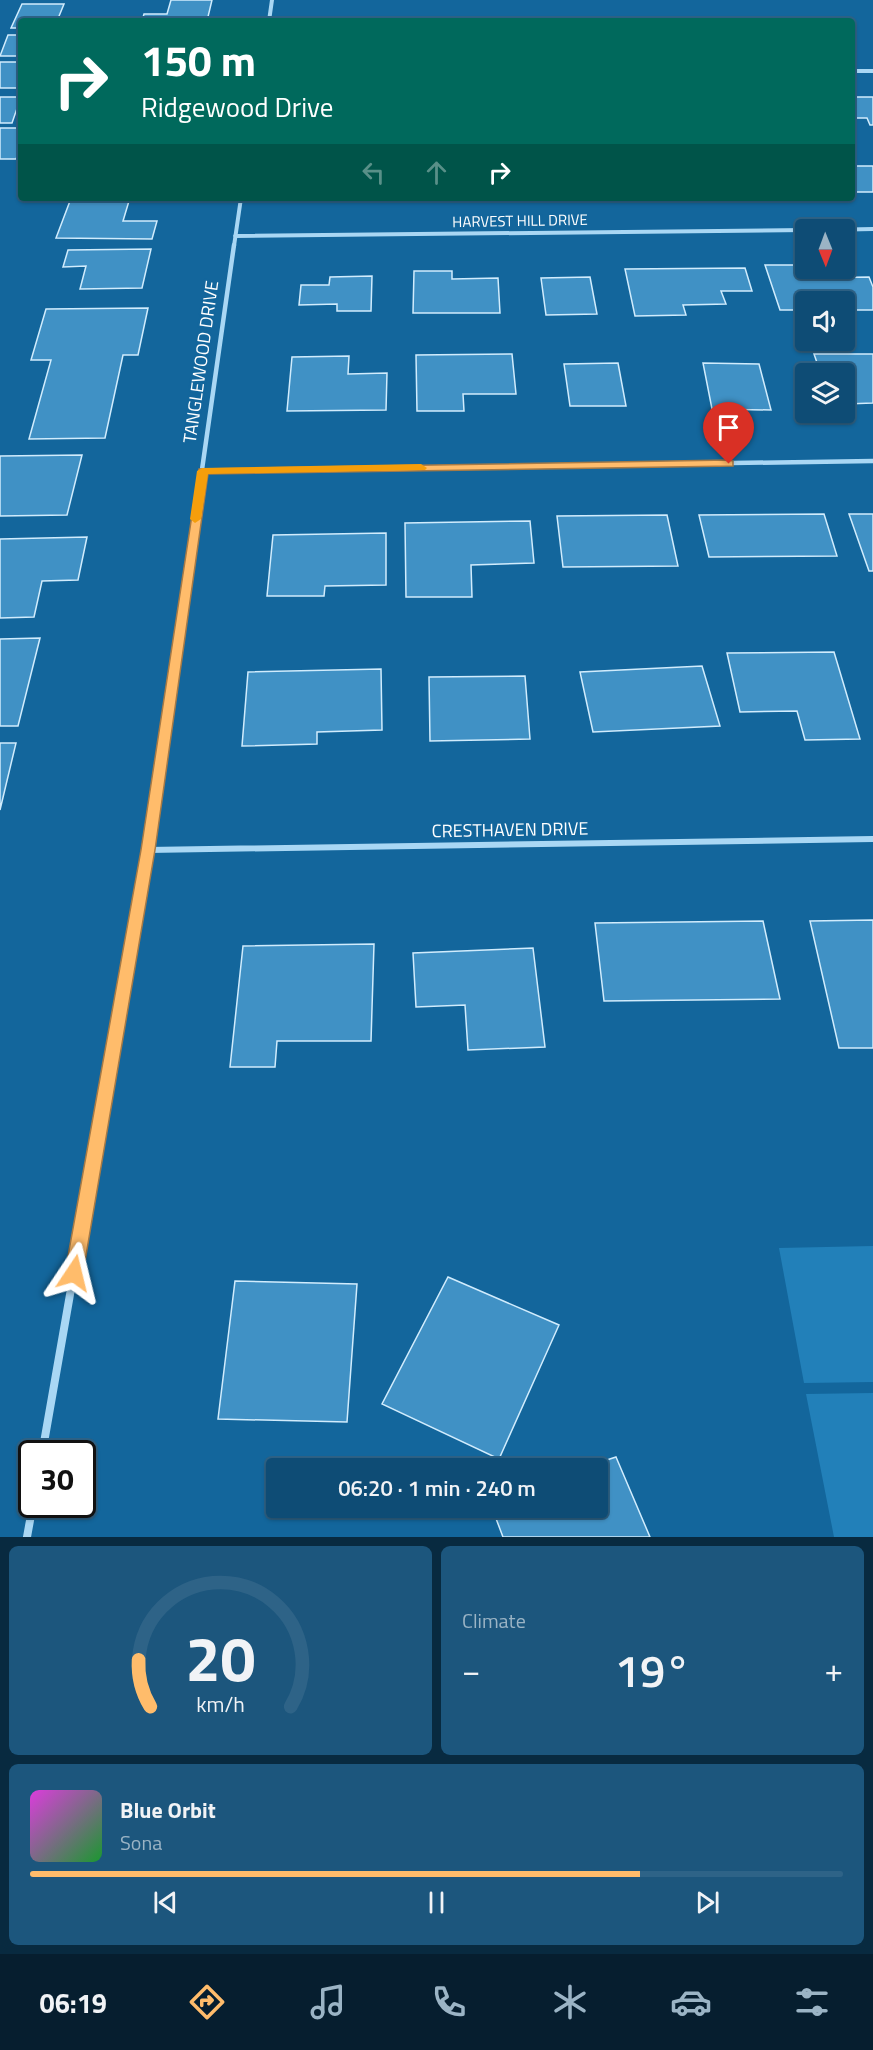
<!DOCTYPE html>
<html lang="en">
<head>
<meta charset="utf-8">
<style>
  body { margin:0; font-family:"Titillium Web",sans-serif; background:#1c567d; color:#f1f3f6; height:100vh; display:flex; flex-direction:column; font-size:22px; white-space:nowrap }
  * { box-sizing:border-box; margin:0 }
  p { font-size:20px; color:#9bb4c5 }
  .icon { flex:none; width:33px; height:33px; fill:none; stroke:currentColor; stroke-width:2; stroke-linecap:round; stroke-linejoin:round }
  .map { position:relative; height:1537px; overflow:hidden }
  .details { display:flex; flex-direction:column; gap:9px; padding:9px; background:#082a40; flex:1 }
  .details>* { flex:none }
  .banner { position:absolute; left:18px; top:18px; width:837px; height:183px; border-radius:6px; box-shadow:0 2px 4px #0004,0 0 0 2px #2e6387; background:#00695c; color:#fff; overflow:hidden }
  .needle { width:39px; rotate:179deg }
  .fabs { position:absolute; left:795px; top:219px; display:grid; gap:12px }
  .fabs a { display:grid; place-items:center; width:60px; height:60px; border-radius:6px; background:#0e4c75; box-shadow:0 2px 4px #0004,0 0 0 2px #2e6387; font-size:30px }
  .speed { position:absolute; left:18px; top:1440px; display:flex; gap:12px; font-size:30px; font-weight:700; text-align:center }
  .speed>* { display:grid; place-content:center; width:78px; height:78px; border-radius:50%; background:#0e4c75; box-shadow:0 2px 4px #0004,0 0 0 2px #2e6387; line-height:1 }
  .speed .limit { border:3px solid #111; border-radius:9px; background:#fff; color:#111 }
  .pin { position:absolute; display:grid; place-items:center; width:51px; height:51px; color:#fff; margin:-62px -26px; border-radius:50% 50% 50% 0; rotate:-45deg; box-shadow:0 0 6px #0007 }
  .pin .icon { rotate:45deg }
  .me { position:absolute; width:66px; margin:-33px; rotate:10deg; stroke-linejoin:round; filter:drop-shadow(0 0 4px #0008) }
  .turn { display:flex; align-items:center; gap:21px; height:126px; padding:0 24px; font-size:27px }
  .turn .icon { width:78px; height:78px; stroke-width:2.5 }
  .turn b { display:block; font-size:42px; line-height:51px }
  .lanes { display:flex; align-items:center; height:57px; padding:0 24px; background:#0003; justify-content:center; gap:30px; direction:ltr }
  .lanes .off { opacity:.35 }
  .big { font-size:45px; font-weight:600; line-height:1.1 }
  .details .tile { flex:1; display:flex; flex-direction:column; justify-content:center; gap:9px; min-width:0; padding:0 21px; border-radius:9px; background:#1c567d }
  .details .dial { align-items:center; gap:0 }
  .dial svg { height:156px; overflow:visible; fill:none; stroke:#2e6387; stroke-width:7; stroke-linecap:round; text-anchor:middle }
  .dial text { fill:#f1f3f6; stroke:none }
  .song { display:flex; align-items:center; gap:18px }
  .cover { width:72px; height:72px; border-radius:9px; background:linear-gradient(135deg,hsl(300 70% 55%),hsl(130 70% 35%)) }
  .played { height:6px; border-radius:3px; background:linear-gradient(90deg,#ffbc6b 75%,#2e6387 75%) }
  .keys { display:flex; justify-content:space-around; direction:ltr }
  .heat { display:flex; justify-content:space-between; align-items:center; font-size:33px; direction:ltr }
  .details .tiles { flex:1; display:grid; gap:9px; grid-template-columns:1fr 1fr }
  .tile:last-child { grid-column:span 2 }
  .trip { position:absolute; left:266px; top:1458px; width:342px; height:60px; border-radius:6px; background:#0e4c75; box-shadow:0 2px 4px #0004,0 0 0 2px #2e6387; font-weight:600; line-height:60px; text-align:center }
  .menu { display:flex; height:96px; justify-content:space-around; align-items:center; background:#061e2f; color:#9bb4c5 }
  .menu .icon { width:42px; height:42px }
  .menu .current { color:#ffbc6b }
  .menu b { font-size:27px; color:#f1f3f6 }
  .map>svg:first-child { display:block }
  .green { fill:#2280b9 }
  .building { fill:#4091c5; stroke:#d1ecfd; stroke-width:1.5 }
  .lines { fill:none; stroke-linecap:round; stroke-linejoin:round }
  .street-far3 { stroke:#a9d7f4; stroke-width:4 }
  .street-far2 { stroke:#a9d7f4; stroke-width:4.5 }
  .street-far1 { stroke:#a9d7f4; stroke-width:6 }
  .street { stroke:#a9d7f4; stroke-width:8 }
  .route { fill:#ffbc6b; stroke:#a67a46; stroke-width:1.5 }
  .slow { fill:#f59e0b }
  .labels { text-anchor:middle; stroke-width:4.5; stroke-linejoin:round; paint-order:stroke }
  .far-street-label { font-size:15px; fill:#fff; stroke:#13669c }
  .street-label { font-size:18px; fill:#fff; stroke:#13669c }
</style>
</head>
<body>
<div class="map">
<svg width="873" height="1537" viewBox="0 0 873 1537">
  <rect width="100%" height="100%" fill="#13669c"/>
  <path class="green" d="M873 1246V1382L804 1383 779 1248Z
    M873 1393V1537H834L806 1394Z"/>
  <path class="building" d="M171 0H212L207 21H142L144 14H167Z
    M22 4H64L57 21H21V28H11Z
    M8 35H21V56H0Z
    M0 62H21V88H0Z
    M0 97H21L12 123H0Z
    M852 97H873V125H870L867 118H852Z
    M0 128H21V147L16 159H0Z
    M852 166H873V192H852Z
    M70 201H129L123 221H157L152 239 56 238Z
    M151 249 142 288 80 289 86 266 63 267 68 250Z
    M765 265H804L809 278 869 277 873 287V310H852L848 300 806 302V310H780Z
    M745 268 752 291H721L726 304 683 305 686 315 635 316 625 269Z
    M414 271H452V279L498 278 500 313H413Z
    M372 276 371 311H337V304L299 305 301 285H329L330 277Z
    M590 277 597 314 546 315 541 278Z
    M148 308 138 355H123L105 438 29 439 51 360H31L46 309Z
    M512 354 516 394H463L464 411H417L416 355Z
    M814 354H873V403L846 404 844 374H821Z
    M349 356 348 374 387 373 386 410 287 411 292 357Z
    M618 363 626 406H570L564 364Z
    M703 363 759 364 771 410 712 409Z
    M82 455 67 515 0 516V456Z
    M824 514 837 556 709 557 699 515Z
    M849 514H873V571H869Z
    M667 515 678 566 563 567 557 516Z
    M530 521 534 563 471 565 472 597H406L405 523Z
    M386 533V585L325 586 324 596H267L273 535Z
    M87 537 78 580 42 581 34 617 0 618V539Z
    M40 638 18 726H0V639Z
    M834 652 860 739 805 740 797 711 740 712 727 653Z
    M702 666 720 726 593 732 580 672Z
    M381 669 382 730 317 732V744L242 746 248 672Z
    M525 676 530 739 430 741 429 677Z
    M0 743H16L0 810Z
    M873 920V1048H839L810 921Z
    M763 921 780 999 604 1001 595 923Z
    M374 944 371 1041H277L275 1067H230L243 946Z
    M533 948 545 1047 468 1050 465 1005 416 1007 413 953Z
    M448 1277 559 1325 499 1459 382 1404Z
    M235 1281 357 1284 347 1422 218 1419Z
    M616 1457 650 1537H503L492 1508H597V1468H582Z"/>
  <g class="lines">
    <path class="street-far3" d="M269 21 272 0
      M852 71H873
      M823 230 873 229
      M235 236 806 230
      M234 246 241 198"/>
    <path class="street-far2" d="M202 471 873 461
      M188 568 234 245"/>
    <path class="street-far1" d="M148 850 873 839
      M124 988 148 850 188 566"/>
    <path class="street" d="M42 1454 124 987
      M27 1537 33 1504"/>
  </g>
  <path class="route" d="M729 460 733 461V466L208 474 155 850 83 1273 80 1279 74 1281 67 1279 65 1273 141 850 199 469Z"/>
  <path class="slow" d="M421 464 427 468 425 470 208 474 201 519 195 523 190 519 197 471 202 468Z"/>
  <g class="labels">
    <g class="far-street-label">
      <text transform="translate(520 221) rotate(-1)" y="5">HARVEST HILL DRIVE</text>
    </g>
    <g class="street-label">
      <text transform="translate(201 362) rotate(-82)" y="6">TANGLEWOOD DRIVE</text>
      <text transform="translate(510 830) rotate(-1)" y="6">CRESTHAVEN DRIVE</text>
    </g>
  </g>
</svg>
<div class="fabs">
<a><svg class="needle" viewBox="-14 -14 28 28"><path d="M0-13l5 13h-10z" fill="#e53935"/><path d="M0 13l5-13h-10z" fill="#9bb4c5"/></svg></a>
<a><svg class="icon" aria-label="sound" viewBox="0 0 24 24"><path d="M4 9h4l5-4v14l-5-4H4zM17 9q2 3 0 6"/></svg></a>
<a><svg class="icon" aria-label="layers" viewBox="0 0 24 24"><path d="M12 4l9 5-9 5-9-5zM3 14l9 5 9-5"/></svg></a>
</div>
<div class="speed"><div class="limit">30</div></div>
<div class="pin" style="left:729px;top:464px;background:#d93025"><svg class="icon" aria-label="arrive" viewBox="0 0 24 24"><path d="M6 21V4h12l-3 4 3 4H6"/></svg></div>
<svg class="me" style="left:74px;top:1273px" viewBox="-20 -20 40 40"><path d="M0-17L14 15 0 8-14 15z" fill="#ffbc6b" stroke="#fff" stroke-width="4"/></svg>
<div class="trip">06:20 · 1 min · 240 m</div>
<div class="banner">
<div class="turn"><svg class="icon" aria-label="right" viewBox="0 0 24 24"><path d="M7 20v-9h11M14 6l5 5-5 5"/></svg><div><b>150 m</b>Ridgewood Drive</div></div>
<div class="lanes"><svg class="icon off" aria-label="left" viewBox="0 0 24 24"><path d="M17 20v-9H6M10 6l-5 5 5 5"/></svg><svg class="icon off" aria-label="ahead" viewBox="0 0 24 24"><path d="M12 20V5M6 11l6-6 6 6"/></svg><svg class="icon" aria-label="right" viewBox="0 0 24 24"><path d="M7 20v-9h11M14 6l5 5-5 5"/></svg></div>
</div>
</div>
<section class="details">
<div class="tiles">
<div class="tile dial"><svg viewBox="0 0 100 80">
<path d="M14 69A42 42 0 1 1 86 69"/>
<path d="M14 69A42 42 0 0 1 8 45" stroke="#ffbc6b"/>
<text x="50" y="56" font-size="32" font-weight="700">20</text>
<text x="50" y="72" font-size="11">km/h</text>
</svg></div>
<div class="tile"><p>Climate</p>
<div class="heat"><a>−</a><b class="big">19°</b><a>+</a></div>
</div>
<div class="tile">
<div class="song"><i class="cover"></i><div><b>Blue Orbit</b><p>Sona</p></div></div>
<div class="played"></div>
<div class="keys"><svg class="icon" aria-label="previous" viewBox="0 0 24 24"><path d="M18 5L8 12l10 7zM5 5v14"/></svg><svg class="icon" aria-label="pause" viewBox="0 0 24 24"><path d="M8 5v14M16 5v14"/></svg><svg class="icon" aria-label="next" viewBox="0 0 24 24"><path d="M6 5l10 7-10 7zM19 5v14"/></svg></div>
</div>
</div>
</section>
<nav class="menu">
<b>06:19</b>
<svg class="icon current" aria-label="directions" viewBox="0 0 24 24"><path d="M12 3l9 9-9 9-9-9zM9 14v-3h6M13 9l2 2-2 2"/></svg>
<svg class="icon" aria-label="music" viewBox="0 0 24 24"><path d="M9 18V5l10-2v13"/><circle cx="6" cy="18" r="3"/><circle cx="16" cy="16" r="3"/></svg>
<svg class="icon" aria-label="phone" viewBox="0 0 24 24"><path d="M5 4h4l2 5-3 2q2 4 5 5l2-3 5 2v4C11 20 4 13 5 4z"/></svg>
<svg class="icon" aria-label="climate" viewBox="0 0 24 24"><path d="M12 3v18M4 7l16 10M4 17L20 7"/></svg>
<svg class="icon" aria-label="car" viewBox="0 0 24 24"><path d="M5 17H2v-5l4-1 3-4h7l3 4 3 1v5h-3M9 17h6M6 11h13"/><circle cx="7" cy="17" r="2"/><circle cx="17" cy="17" r="2"/></svg>
<svg class="icon" aria-label="filters" viewBox="0 0 24 24"><path d="M4 7h16M4 17h16"/><circle cx="9" cy="7" r="2"/><circle cx="15" cy="17" r="2"/></svg>
</nav>
</body>
</html>
